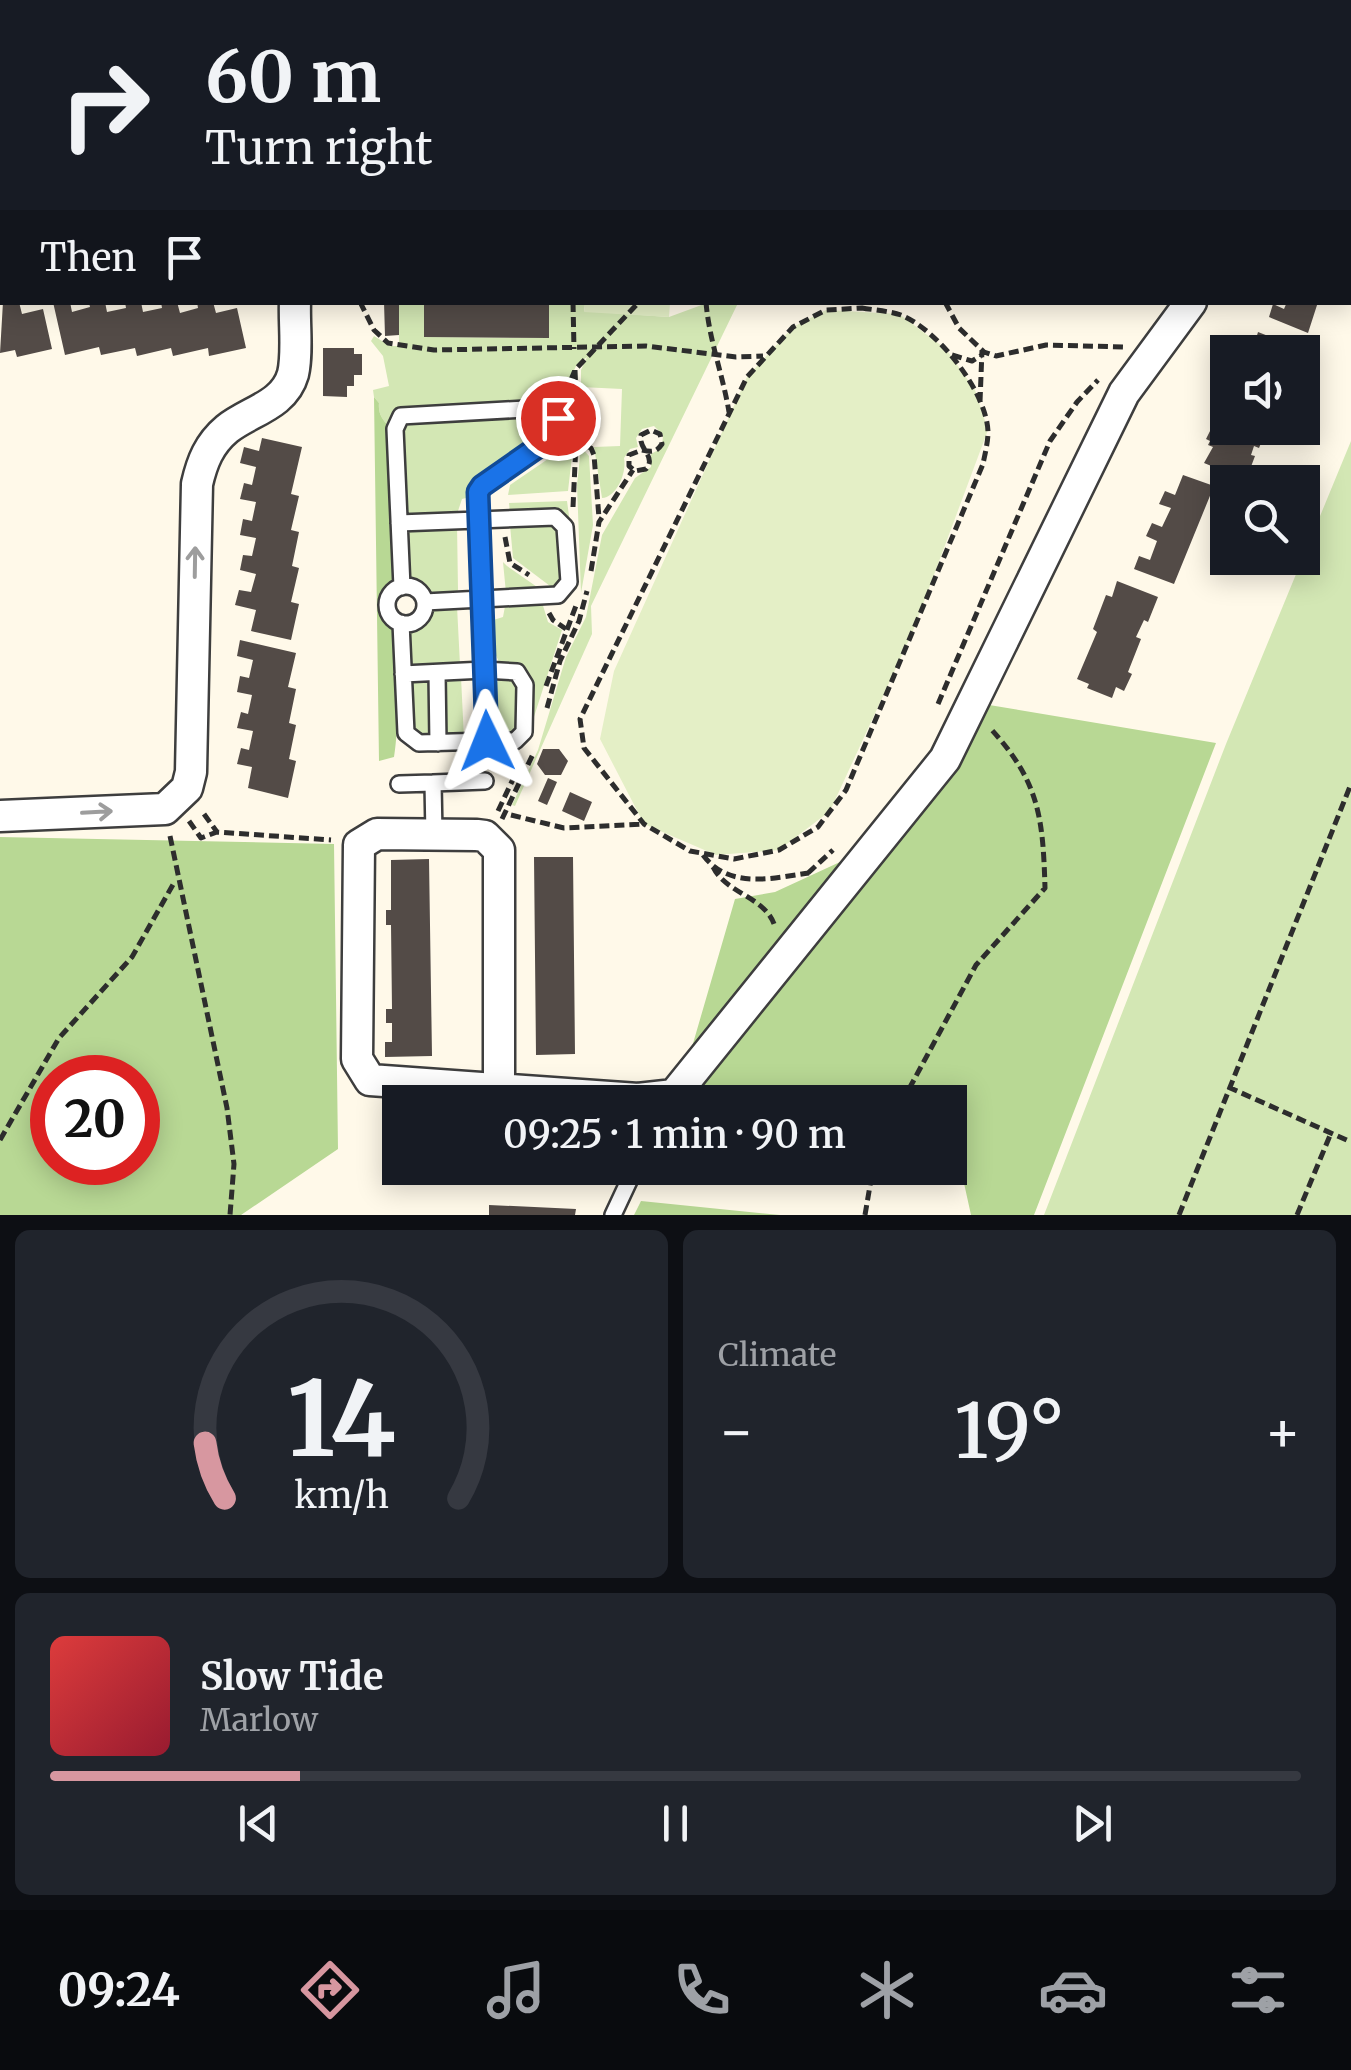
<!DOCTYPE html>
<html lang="en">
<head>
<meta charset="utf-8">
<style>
  body { margin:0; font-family:Merriweather,serif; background:#20242c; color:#f1f3f6; height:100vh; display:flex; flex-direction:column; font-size:38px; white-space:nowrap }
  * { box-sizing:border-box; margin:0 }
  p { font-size:32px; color:#9ea1a6 }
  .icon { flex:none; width:55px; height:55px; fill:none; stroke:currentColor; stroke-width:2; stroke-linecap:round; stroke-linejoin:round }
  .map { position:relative; height:1215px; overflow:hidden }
  .sheet { display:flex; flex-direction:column; gap:15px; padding:15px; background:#0d0f14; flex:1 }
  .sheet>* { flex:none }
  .guide { position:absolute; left:0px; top:0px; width:1352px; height:305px; box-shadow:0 5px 25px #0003; background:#171b24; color:#f1f3f6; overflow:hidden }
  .fabs { position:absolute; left:1210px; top:335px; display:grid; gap:20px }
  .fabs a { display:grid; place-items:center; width:110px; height:110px; border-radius:0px; background:#171b24; box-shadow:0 5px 25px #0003; font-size:50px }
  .speed { position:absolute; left:30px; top:1055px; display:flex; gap:20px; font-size:50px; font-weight:700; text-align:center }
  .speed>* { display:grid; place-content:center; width:130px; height:130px; border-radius:50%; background:#171b24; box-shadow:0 5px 25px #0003; line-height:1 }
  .speed .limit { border:15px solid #d22; background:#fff; color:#111 }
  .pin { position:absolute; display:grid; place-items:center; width:85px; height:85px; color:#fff; margin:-42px; border:5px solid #fff; border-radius:50%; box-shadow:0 2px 10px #0007 }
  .me { position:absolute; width:110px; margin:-55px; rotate:358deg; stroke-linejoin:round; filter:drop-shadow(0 0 8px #0008) }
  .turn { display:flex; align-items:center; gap:35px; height:210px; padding:0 40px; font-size:45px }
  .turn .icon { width:130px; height:130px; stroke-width:2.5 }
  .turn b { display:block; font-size:70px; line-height:85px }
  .then { display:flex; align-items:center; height:95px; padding:0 40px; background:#0003; gap:20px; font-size:38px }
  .big { font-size:75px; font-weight:600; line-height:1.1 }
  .sheet .widget { flex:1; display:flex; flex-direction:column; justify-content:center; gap:15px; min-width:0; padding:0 35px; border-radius:15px; background:#20242c }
  .sheet .dial { align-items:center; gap:0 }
  .dial svg { height:260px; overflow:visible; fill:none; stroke:#363941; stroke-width:7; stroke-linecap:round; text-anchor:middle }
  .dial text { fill:#f1f3f6; stroke:none }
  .song { display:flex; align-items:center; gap:30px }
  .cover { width:120px; height:120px; border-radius:15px; background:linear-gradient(135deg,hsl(0 70% 55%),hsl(350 70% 35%)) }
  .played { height:10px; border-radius:5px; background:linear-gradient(90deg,#d797a0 20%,#363941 20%) }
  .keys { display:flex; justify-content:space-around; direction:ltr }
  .heat { display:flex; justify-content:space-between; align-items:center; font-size:55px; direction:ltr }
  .sheet .tiles { flex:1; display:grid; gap:15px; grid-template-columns:1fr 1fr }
  .widget:last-child { grid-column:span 2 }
  .trip { position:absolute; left:382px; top:1085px; width:585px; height:100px; border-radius:0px; background:#171b24; box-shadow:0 5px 25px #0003; font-weight:600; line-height:100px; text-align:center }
  .tab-bar { display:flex; height:160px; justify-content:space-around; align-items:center; background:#090b0e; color:#9ea1a6 }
  .tab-bar .icon { width:70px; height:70px }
  .tab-bar .current { color:#d797a0 }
  .tab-bar b { font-size:45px; color:#f1f3f6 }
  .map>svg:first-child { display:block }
  .green { fill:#d3e7b4 }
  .forest { fill:#b8d894; fill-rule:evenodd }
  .pitch { fill:#e4efc6 }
  .building { fill:#534b47 }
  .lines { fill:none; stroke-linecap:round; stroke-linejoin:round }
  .service-casing { stroke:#3e3e3e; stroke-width:20 }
  .minor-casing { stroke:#3e3e3e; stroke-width:35 }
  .path { stroke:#2d2d2d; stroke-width:5; stroke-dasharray:10 5; stroke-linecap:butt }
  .service { stroke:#fff; stroke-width:15 }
  .minor { stroke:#fff; stroke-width:30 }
  .oneway { stroke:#9d9d9d }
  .route-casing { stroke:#114b97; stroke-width:25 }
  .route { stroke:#1a73e8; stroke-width:18 }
</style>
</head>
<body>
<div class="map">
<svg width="1351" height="1215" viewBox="0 0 1351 1215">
  <rect width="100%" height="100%" fill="#fff9e9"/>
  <path class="green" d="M0 0H268L2 2V249Z
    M399 303H424V337L549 338V303H585L584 311 669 317 707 303H738L591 606 592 634 515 806 512 805 538 750 566 657 586 617 602 535 635 478 651 467V454L662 448 663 435 654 426 642 429 636 438 638 447 630 449 624 458C627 472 617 497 602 498L594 447 620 446 622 389 581 387V370L587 357 576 366 557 408 542 402 407 407 399 411 390 427C382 420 378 413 379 403L374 397 373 390 389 386 383 356 371 341 374 336 390 346H399Z
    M573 379V438L559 439 564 422 561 411Z
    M545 414 554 426 474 496 462 499 457 514 410 516 406 512 402 428 405 422Z
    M1351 441V1215H1044L1226 744Z
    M573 447 568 491 508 495 510 485 564 448Z
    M581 447 589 456 593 525 581 593 577 485Z
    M567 501 570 523 510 513 509 503Z
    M457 524 458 590 454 594 430 593 407 576 408 531 413 527Z
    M553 524 558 530 562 583 550 591V586L513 558 510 525Z
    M503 562 507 566 540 589 506 593Z
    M541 599 548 622 562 630 531 726 518 665 499 662 489 640 487 622 503 617 506 601Z
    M436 606H457L460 665 414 667 409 659 408 636Z
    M502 676 512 677 519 686 520 728 516 734 497 735C488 718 487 690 502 676Z
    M461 677 464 739 447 737 443 731 442 684 447 678Z
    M426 678 432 685 434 734 428 738 413 734 410 687 418 679Z"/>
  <path class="forest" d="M374 397 379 403C378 413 382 420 390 427L394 570 392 582 380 602C382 614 390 619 395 630 402 648 398 736 394 757L379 761Z
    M965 701 1216 743 1034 1215H971L960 1165 950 1155V1102H676L735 899 775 892 853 856 935 757Z
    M0 837 334 844 338 1149 241 1215H0ZM52 1078H138V1162H52Z
    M641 1201 780 1215H634Z"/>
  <path class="pitch" d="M585 303H670L669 317 584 312Z
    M826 310 899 314 946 349 975 390 988 430 913 631 830 811 779 850 716 855 644 824 600 739 614 671 747 377 793 327Z"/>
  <path class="building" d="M3 302H19L22 314 43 309 52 349 17 357 15 350 0 353Z
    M53 302H70L72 312 90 307 89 302H105L107 312 126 308 125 302H141L143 312 162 308 161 302H177L180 313 198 308 197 302H213L216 313 237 308 246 348 209 356 208 348 173 356 171 348 137 356 135 348 101 355 99 347 65 355Z
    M384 302H399V335L385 336Z
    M424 302H549V338L424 337Z
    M1287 302H1318L1308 333 1269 317 1273 304 1284 309Z
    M1258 332 1299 348 1297 352H1246L1248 347 1253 349Z
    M323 348H354V354H362V375H354V386H347V397L323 396Z
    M1227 397 1228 428H1267L1259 448 1254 446 1251 455 1255 456 1246 480 1204 463 1213 447 1208 445 1210 441 1206 439 1211 429 1217 431Z
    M262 438 302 447 291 494 299 496 291 530 299 532 292 566 299 568 291 602 299 604 291 640 251 631 256 610 235 605 239 590 251 592 256 574 240 570 243 555 252 556 256 538 240 535 243 519 252 521 256 502 240 499 244 483 252 485 256 467 240 463 244 447 259 451Z
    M1183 475 1214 486 1174 584 1134 569 1139 556 1150 560 1157 541 1146 536 1152 523 1162 527 1171 508 1159 504 1165 491 1175 495Z
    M1117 581 1158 597 1148 622 1144 620 1136 637 1141 639 1128 672 1132 674 1124 691 1116 687 1112 698 1087 688 1089 684 1077 679 1097 632 1093 629 1106 595 1112 597Z
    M240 640 296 653 288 687 296 689 289 723 296 725 289 759 296 761 288 798 248 788 252 767 237 764 241 748 249 750 253 731 237 728 241 712 248 714 252 695 237 692 240 676 249 678 253 660 237 656Z
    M543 749H559L568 761 561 775H545L537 764Z
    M548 778 557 782 547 805 538 801Z
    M570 792 592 802 584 821 562 811Z
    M534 857H573L575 1054 536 1055Z
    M429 859 432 1056 385 1057V1042H392V1023H386V1009H392L391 925H386V910H391V860Z
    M489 1205 576 1209 575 1215H489Z"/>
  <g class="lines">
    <defs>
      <path id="service" d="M1199 2 1200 0
        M399 523 555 517 565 527 569 582 558 595 425 602
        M387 605a19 19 0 1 1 38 0a19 19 0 1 1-38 0Z
        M401 623 406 733 419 743 487 741 478 492 482 486 555 435 560 428 552 411 543 408 401 416 395 429 402 587
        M437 673 438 743
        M403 674 484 670 517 672 525 685 524 732 515 741H487
        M399 784 433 783
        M434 835 433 783 485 781
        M613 1215 635 1168"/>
      <path id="minor" d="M302 2V0
        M1350 83 1351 82
        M0 267H2
        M0 816 165 809 187 788 191 772 197 484C202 462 209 444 227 429 249 411 284 406 293 374 298 353 294 324 295 302
        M499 1089V850L485 836 477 835 377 834 359 845 357 1059 370 1080 638 1099 674 1095 945 759 1124 393 1191 302"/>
    </defs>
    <use href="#service" class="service-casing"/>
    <use href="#minor" class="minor-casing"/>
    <path class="path" d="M113 0V2
      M824 0 825 2
      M24 2V0
      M661 2V0
      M703 2V0
      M0 124 2 123
      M1350 186 1351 187
      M360 302 374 330 388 343 434 350 646 346 736 357 763 356
      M573 302 574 349
      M706 302C709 340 723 375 729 412
      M945 302 959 328 984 352 996 356 1046 345 1123 347
      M862 308C874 310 889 311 901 315 938 330 987 392 988 432 988 442 985 454 983 464L846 790 818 827 779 850 734 859 690 851 644 824 584 748 580 719 747 377 793 327 826 310Z
      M952 355 972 361 982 355
      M575 370 577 417
      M565 394 575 370 639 302
      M980 402 982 350
      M574 442 591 448 594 455 599 518
      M642 450C651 452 656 453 662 444L660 434 651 430 641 435C638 450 657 456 646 469L635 471 629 466V455L642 450
      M573 507 576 443
      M505 537 510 563 529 575
      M591 571 599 522 633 470
      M549 613 553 620 566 629
      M546 686 577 603
      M938 704 1050 441 1077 402 1098 380
      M547 708 560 661 579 621 587 591
      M498 811 523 758
      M204 814 217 832
      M511 815 564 828 644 824
      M502 819 534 752
      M189 821 201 838 217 832 331 840
      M170 836 227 1108 234 1164 230 1215
      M703 855C729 890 773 878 809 873
      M713 867C726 894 767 897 775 927
      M808 873 833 850
      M1228 1087 1351 1142
      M902 1102 976 965 1045 888C1043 817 1039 781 990 728
      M0 1140 59 1038 132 957 175 881
      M865 1215 873 1168
      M1179 1215 1351 784
      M1297 1215 1331 1133"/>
    <use href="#service" class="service"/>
    <use href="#minor" class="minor"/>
  </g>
  <defs><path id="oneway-shaft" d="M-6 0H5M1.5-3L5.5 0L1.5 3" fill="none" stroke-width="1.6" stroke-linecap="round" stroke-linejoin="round" transform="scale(2.5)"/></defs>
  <g class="oneway">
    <use href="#oneway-shaft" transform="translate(195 562) rotate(-89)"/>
    <use href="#oneway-shaft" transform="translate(97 812) rotate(-3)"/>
  </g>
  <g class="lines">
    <defs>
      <path id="route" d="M487 741 478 492 482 486 555 435 560 428 558 418"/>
    </defs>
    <use href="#route" class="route-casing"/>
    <use href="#route" class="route"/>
  </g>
</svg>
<div class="fabs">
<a><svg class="icon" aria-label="sound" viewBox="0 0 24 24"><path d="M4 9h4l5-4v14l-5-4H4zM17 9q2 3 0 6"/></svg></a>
<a><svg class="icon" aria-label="search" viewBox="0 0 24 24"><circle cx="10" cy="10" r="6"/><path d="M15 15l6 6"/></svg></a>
</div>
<div class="speed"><div class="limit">20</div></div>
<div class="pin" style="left:558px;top:418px;background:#d93025"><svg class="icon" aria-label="arrive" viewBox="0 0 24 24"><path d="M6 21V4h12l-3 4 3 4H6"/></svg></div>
<svg class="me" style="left:487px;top:741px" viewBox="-20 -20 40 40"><path d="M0-17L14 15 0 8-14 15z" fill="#1a73e8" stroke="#fff" stroke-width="4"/></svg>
<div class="trip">09:25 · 1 min · 90 m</div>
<div class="guide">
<div class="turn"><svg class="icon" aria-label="right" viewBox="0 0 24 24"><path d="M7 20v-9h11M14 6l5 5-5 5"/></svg><div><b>60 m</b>Turn right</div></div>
<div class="then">Then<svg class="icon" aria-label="arrive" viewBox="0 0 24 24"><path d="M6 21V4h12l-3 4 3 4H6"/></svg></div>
</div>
</div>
<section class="sheet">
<div class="tiles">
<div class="widget dial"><svg viewBox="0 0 100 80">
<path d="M14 69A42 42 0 1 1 86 69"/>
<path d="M14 69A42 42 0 0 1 8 52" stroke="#d797a0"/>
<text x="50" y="56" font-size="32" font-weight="700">14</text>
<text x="50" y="72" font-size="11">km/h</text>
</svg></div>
<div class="widget"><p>Climate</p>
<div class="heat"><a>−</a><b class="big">19°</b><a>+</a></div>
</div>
<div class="widget">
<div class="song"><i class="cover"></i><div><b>Slow Tide</b><p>Marlow</p></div></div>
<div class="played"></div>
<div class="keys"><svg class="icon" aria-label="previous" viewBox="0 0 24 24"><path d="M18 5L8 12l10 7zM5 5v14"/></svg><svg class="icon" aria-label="pause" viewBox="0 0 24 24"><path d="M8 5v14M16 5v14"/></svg><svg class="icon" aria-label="next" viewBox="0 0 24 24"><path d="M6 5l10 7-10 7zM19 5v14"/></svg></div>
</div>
</div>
</section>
<nav class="tab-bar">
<b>09:24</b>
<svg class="icon current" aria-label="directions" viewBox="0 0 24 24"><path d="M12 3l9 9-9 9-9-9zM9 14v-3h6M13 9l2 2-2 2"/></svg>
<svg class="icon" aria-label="music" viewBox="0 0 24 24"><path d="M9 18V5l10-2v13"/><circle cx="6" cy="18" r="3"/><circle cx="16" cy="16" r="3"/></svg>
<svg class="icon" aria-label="phone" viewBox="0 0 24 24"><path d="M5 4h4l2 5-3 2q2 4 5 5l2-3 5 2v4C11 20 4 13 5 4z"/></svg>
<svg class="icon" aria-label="climate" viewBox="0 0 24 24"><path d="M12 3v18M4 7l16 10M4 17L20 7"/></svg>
<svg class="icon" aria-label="car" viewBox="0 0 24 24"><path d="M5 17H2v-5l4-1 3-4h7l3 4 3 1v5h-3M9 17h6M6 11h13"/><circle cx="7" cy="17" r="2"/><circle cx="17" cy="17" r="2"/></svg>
<svg class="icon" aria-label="filters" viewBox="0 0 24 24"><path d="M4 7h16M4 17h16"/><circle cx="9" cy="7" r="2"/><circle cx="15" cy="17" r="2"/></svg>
</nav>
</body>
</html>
